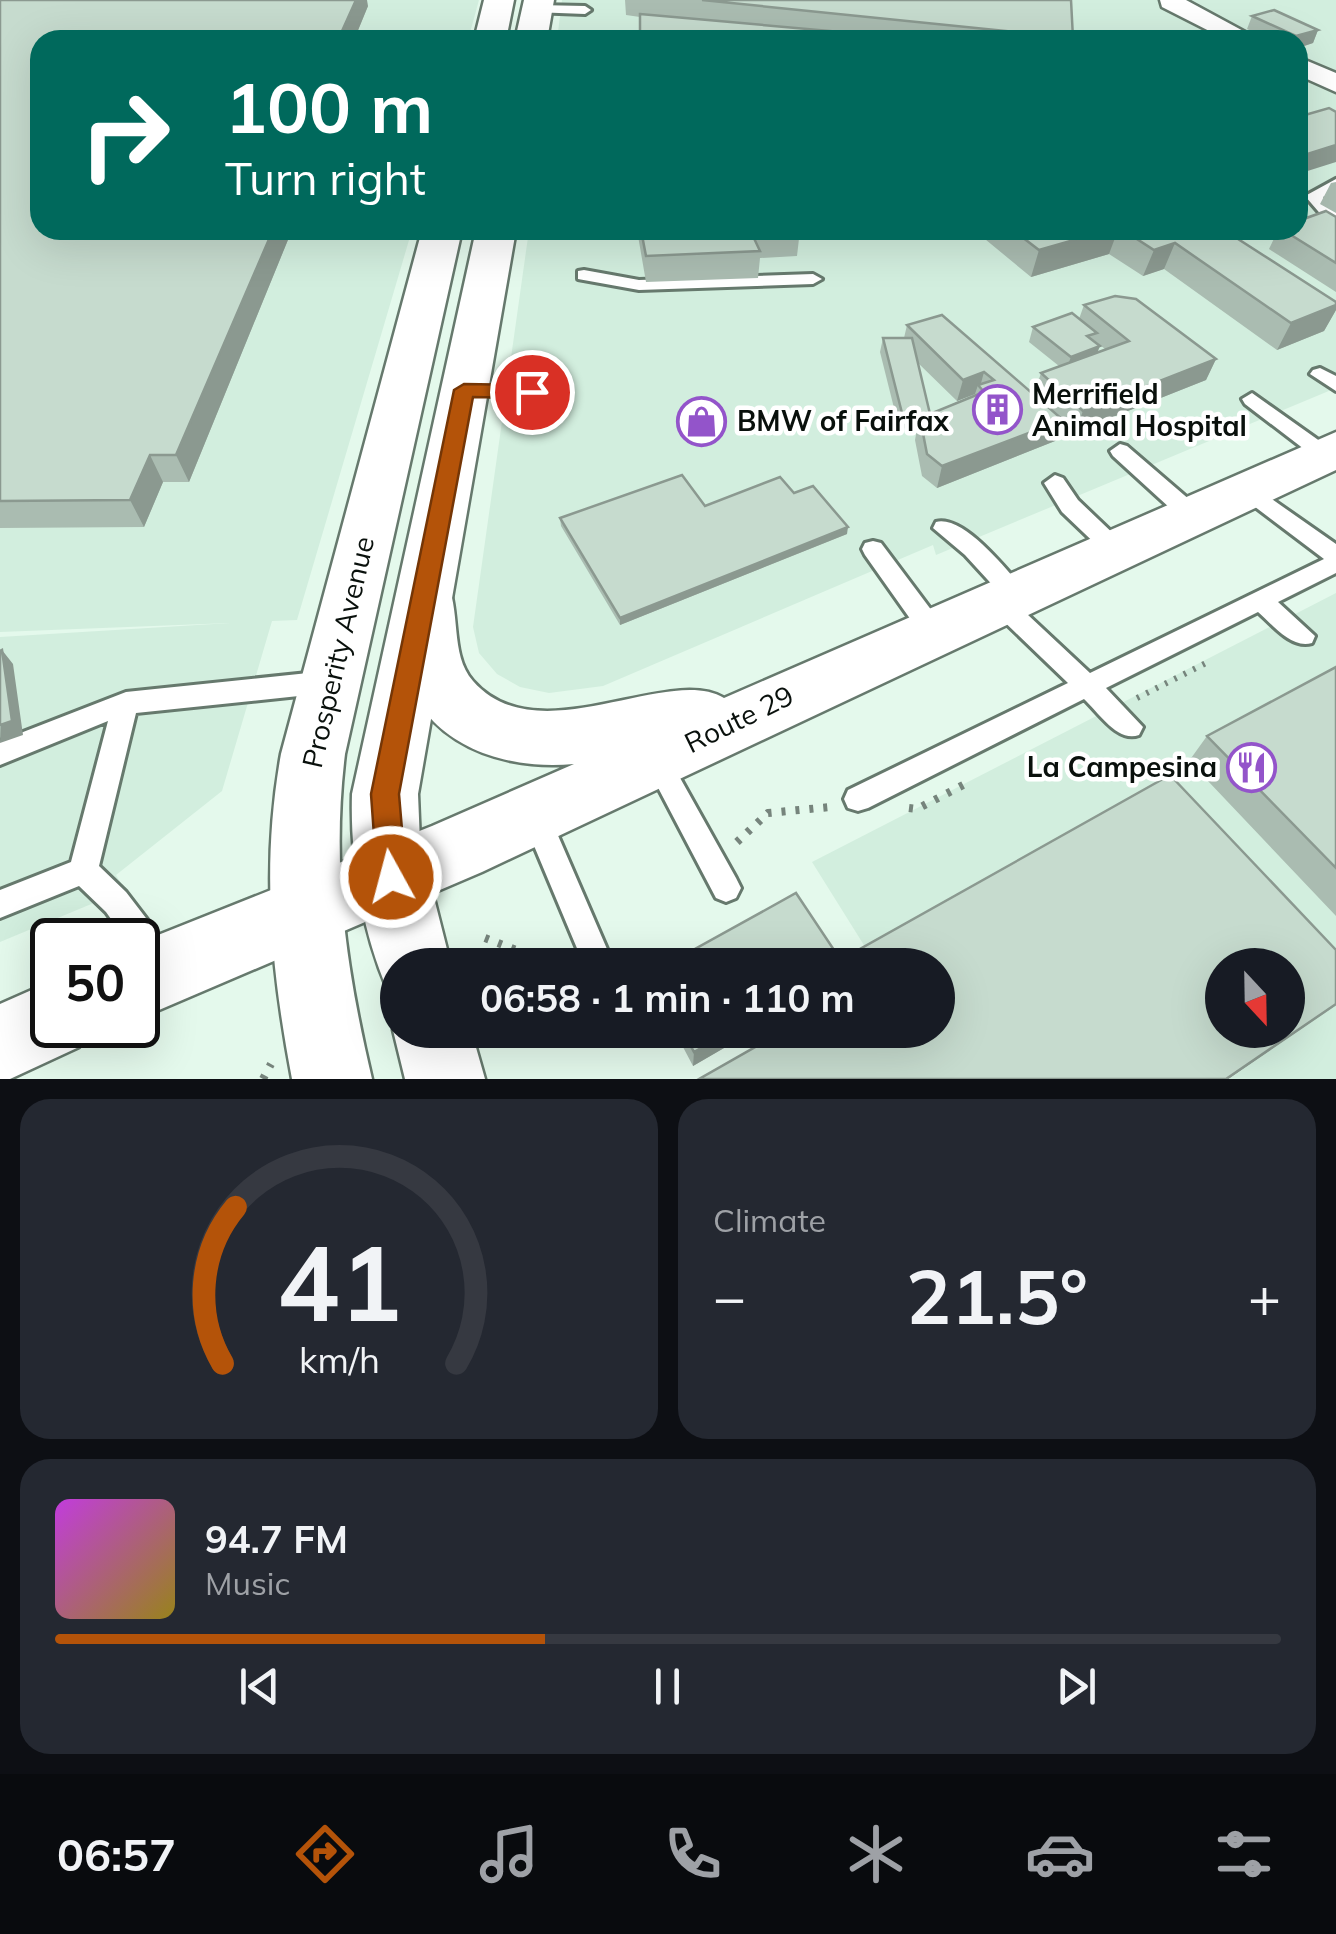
<!DOCTYPE html>
<html lang="en">
<head>
<meta charset="utf-8">
<style>
  body { margin:0; font-family:Mulish,sans-serif; background:#242831; color:#f1f3f6; height:100vh; display:flex; flex-direction:column; font-size:38px; white-space:nowrap }
  * { box-sizing:border-box; margin:0 }
  p { font-size:32px; color:#9ea1a6 }
  .icon { flex:none; width:55px; height:55px; fill:none; stroke:currentColor; stroke-width:2; stroke-linecap:round; stroke-linejoin:round }
  .map { position:relative; height:1079px; overflow:hidden }
  .side { display:flex; flex-direction:column; gap:20px; padding:20px; background:#0d0f14; flex:1 }
  .side>* { flex:none }
  .guide { position:absolute; left:30px; top:30px; width:1278px; height:210px; border-radius:30px; box-shadow:0 10px 40px #0002; background:#00695c; color:#fff; overflow:hidden }
  .needle { width:65px; rotate:158deg }
  .fabs { position:absolute; left:1205px; top:948px; display:grid; gap:20px }
  .fabs a { display:grid; place-items:center; width:100px; height:100px; border-radius:50%; background:#171b24; box-shadow:0 10px 40px #0002; font-size:50px }
  .speed { position:absolute; left:30px; top:918px; display:flex; gap:20px; font-size:50px; font-weight:700; text-align:center }
  .speed>* { display:grid; place-content:center; width:130px; height:130px; border-radius:50%; background:#171b24; box-shadow:0 10px 40px #0002; line-height:1 }
  .speed .limit { border:5px solid #111; border-radius:15px; background:#fff; color:#111 }
  .pin { position:absolute; display:grid; place-items:center; width:85px; height:85px; color:#fff; margin:-42px; border:5px solid #fff; border-radius:50%; box-shadow:0 2px 10px #0007 }
  .me { position:absolute; width:110px; margin:-55px; rotate:353deg; stroke-linejoin:round; filter:drop-shadow(0 0 8px #0008) }
  .turn { display:flex; align-items:center; gap:35px; height:210px; padding:0 30px; font-size:45px }
  .turn .icon { width:130px; height:130px; stroke-width:2.5 }
  .turn b { display:block; font-size:70px; line-height:85px }
  .big { font-size:75px; font-weight:700; line-height:1.1 }
  .side .widget { flex:1; display:flex; flex-direction:column; justify-content:center; gap:15px; min-width:0; padding:0 35px; border-radius:30px; background:#242831 }
  .side .dial { align-items:center; gap:0 }
  .dial svg { height:260px; overflow:visible; fill:none; stroke:#363941; stroke-width:7; stroke-linecap:round; text-anchor:middle }
  .dial text { fill:#f1f3f6; stroke:none }
  .song { display:flex; align-items:center; gap:30px }
  .cover { width:120px; height:120px; border-radius:15px; background:linear-gradient(135deg,hsl(290 70% 55%),hsl(50 70% 35%)) }
  .played { height:10px; border-radius:5px; background:linear-gradient(90deg,#b45309 40%,#363941 40%) }
  .keys { display:flex; justify-content:space-around; direction:ltr }
  .heat { display:flex; justify-content:space-between; align-items:center; font-size:55px; direction:ltr }
  .side .tiles { flex:1; display:grid; gap:20px; grid-template-columns:1fr 1fr }
  .widget:last-child { grid-column:span 2 }
  .trip { position:absolute; left:380px; top:948px; width:575px; height:100px; border-radius:50px; background:#171b24; box-shadow:0 10px 40px #0002; font-weight:700; line-height:100px; text-align:center }
  .tabs { display:flex; height:160px; justify-content:space-around; align-items:center; background:#090b0e; color:#9ea1a6 }
  .tabs .icon { width:70px; height:70px }
  .tabs .active { color:#b45309 }
  .tabs b { font-size:45px; color:#f1f3f6 }
  .map>svg:first-child { display:block }
  .built { fill:#d2eede; fill-rule:evenodd }
  .lines { fill:none; stroke-linecap:round; stroke-linejoin:round }
  .lane-casing { stroke:#66796d; stroke-width:6 }
  .street-casing { stroke:#66796d; stroke-width:5 }
  .secondary-casing { stroke:#66796d; stroke-width:5 }
  .primary-casing { stroke:#66796d; stroke-width:5 }
  .path-far1 { stroke:#76847c; stroke-width:6; stroke-dasharray:2.5 8; stroke-linecap:butt }
  .path { stroke:#76847c; stroke-width:8; stroke-dasharray:4 10; stroke-linecap:butt }
  .lane { fill:#fff; fill-rule:evenodd }
  .street { fill:#fff; fill-rule:evenodd }
  .secondary { fill:#fff; fill-rule:evenodd }
  .primary { fill:#fff; fill-rule:evenodd }
  .wall { fill:#aabcb1; fill-rule:evenodd }
  .shaded-wall { fill:#8b9990 }
  .building { fill:#c6dbce; stroke:#8b9990; stroke-width:2.5; fill-rule:evenodd }
  .route { fill:#b45309; stroke:#753606; stroke-width:2.5 }
  .labels { text-anchor:middle; stroke-width:9; stroke-linejoin:round; paint-order:stroke }
  .poi-label { font-size:28px; font-weight:bold; fill:#09100c; stroke:#fff; text-anchor:start }
  .street-label { font-size:28px; fill:#09100c; stroke:#fff }
</style>
</head>
<body>
<div class="map">
<svg width="1336" height="1079" viewBox="0 0 1336 1079">
  <rect width="100%" height="100%" fill="#e4f9ec"/>
  <path class="built" d="M0 0H479L468 40H40V230H412L297 620 272 621 222 791 116 875 125 890 0 942V637L230 623 0 632Z
    M562 0H1336V242L1298 219V40H557Z
    M529 230H1298L1336 246V388L936 555 933 545 603 686 549 693 520 687 497 674 479 653 473 627Z
    M1336 593V1079H921L938 1030V965H850L848 961 867 950 812 862ZM1222 965H1288V1030H1222Z"/>
  <g class="lines">
    <defs>
      <path id="lane" d="M537 5 585 6 591 10 585 14 533 12V6Z
        M1336 179V190L1323 197 1336 212V227L1330 225 1305 196Z
        M584 270 639 280 813 274 822 279 813 284 639 290 578 279V271Z
        M1320 368 1336 376V391L1310 374 1313 370Z
        M464 384 559 385 569 391 559 397 457 395 454 390 457 385Z
        M1252 393 1331 449 1334 454 1331 459H1317L1245 404 1242 399Z
        M1120 444 1127 446 1198 507 1201 513 1198 519H1182L1113 456 1110 451Z
        M1055 475 1063 478 1078 500 1121 541 1124 547 1121 553H1105L1062 512 1044 483Z
        M1246 481 1336 544V573L1278 602 1315 636 1312 643C1291 649 1273 625 1258 612L1106 688 1143 727 1139 735C1118 743 1099 713 1084 699L868 808 858 811 848 808 844 799 848 790 1068 683 989 607 985 600 989 593 998 591 965 555 933 528 936 522C963 515 1004 567 1021 586L1025 592 1021 598 1013 601 1090 673 1324 559 1238 494 1235 489 1238 484Z
        M873 541 881 543 941 623 944 630 941 637 932 640 923 637 865 555 862 549 865 543Z
        M327 671 336 675 340 682 336 689 327 693 136 713 99 866 126 892 172 952 176 963 172 974 161 978C143 971 138 958 138 940H126L106 912 79 886 0 918V890L71 862 108 721 0 765V741L126 692Z
        M656 747 665 751 736 878 741 888 736 898 726 902 716 898 643 759 647 751Z
        M536 804 546 808 550 817 610 956 606 965H584L522 817 526 808Z"/>
      <path id="street" d="M1160 0H1186L1260 40H1227L1162 7Z
        M1298 57 1336 73V92L1298 75Z"/>
      <path id="secondary" d="M484 0H514L506 40H474Z
        M524 0H554L547 40H515Z
        M422 230H462L345 754C331 867 346 969 372 1079H292C271 968 261 866 281 754Z
        M476 230H516L418 794 420 843 451 965H398V996L388 991C362 931 350 859 352 794Z
        M398 1019V1030H471L485 1079H405L393 1030Z"/>
      <path id="primary" d="M1336 432V470L482 872 138 1019V943L432 826 574 764C489 772 404 733 399 639 397 617 394 598 405 578L425 572 445 578C462 609 449 654 473 681 538 755 668 664 724 698Z
        M52 981V1025H89L79 1047 10 1079H0V1004Z"/>
    </defs>
    <use href="#lane" class="lane-casing"/>
    <use href="#street" class="street-casing"/>
    <use href="#secondary" class="secondary-casing"/>
    <use href="#primary" class="primary-casing"/>
    <path class="path-far1" d="M1137 698 1210 661"/>
    <path class="path" d="M909 808 917 809 969 782
      M737 842 768 813 830 807
      M485 938 555 965
      M263 1079 271 1064"/>
    <use href="#lane" class="lane"/>
    <use href="#street" class="street"/>
    <use href="#secondary" class="secondary"/>
    <use href="#primary" class="primary"/>
  </g>
  <path class="wall" d="M0 0 368 6 354 40H40V230H292L189 482H163L144 527 0 528Z
    M625 0H1071L1073 38V40H640V17L626 15Z
    M1252 16 1318 30 1313 43 1298 48V40H1270L1247 29Z
    M1336 182V213L1320 204 1331 183Z
    M1336 217V292L1269 249 1278 230H1298Z
    M637 230H800L797 256 760 258 758 278 646 282Z
    M974 230H1224L1336 302V310L1324 331 1277 350 1164 269 1143 276 1109 254 1031 277Z
    M1084 305 1216 359 1206 380 1075 432 1063 421 1055 441 937 488 922 476 915 440 917 429 899 428 880 352 883 338H904L907 325 1034 394 1041 373 1059 366 1029 342 1033 327 1079 319ZM1094 340 1105 349 1097 352ZM917 362 957 401 975 394 930 414Z
    M794 493 847 534 620 625 561 526 560 518 705 506Z
    M1336 667V916L1189 761 1207 736Z
    M860 949 1336 950V1005L1228 1079 938 965H854Z
    M674 1030H755L693 1066Z"/>
  <path class="shaded-wall" d="M356 0H367L368 6 354 40H338Z
    M1318 30 1313 43 1298 48V40H1294L1296 36Z
    M1336 145V162L1298 174V157Z
    M273 230H292L189 482 176 455Z
    M1109 230H1118L1109 254 1031 277 1039 250Z
    M1175 243 1164 269 1143 276 1154 250Z
    M1336 305V310L1324 331 1277 350 1291 323Z
    M1100 346 1094 361 1065 372 1071 357Z
    M1216 359 1206 380 1075 432 1083 411Z
    M984 372 980 387 978 385 975 394 957 401 963 380Z
    M1063 420 1055 441 937 488 942 466Z
    M150 455 163 482 144 527 130 500Z
    M848 527 847 534 620 625V618Z
    M2 650 13 664 23 735 0 743Z
    M1336 1004 1228 1079H1226Z
    M732 1030H755L693 1066 694 1052Z"/>
  <path class="building" d="M0 0H356L338 40H40V230H273L176 455H150L130 500 0 501Z
    M702 0H1071L1073 38Z
    M1274 10 1318 30 1296 36 1252 16Z
    M640 14 931 40H640Z
    M1329 108 1336 112V145L1298 157V117Z
    M1326 211 1336 217V263L1283 230H1298V221Z
    M641 230H784L751 232 760 251 646 256Z
    M1013 230H1109L1039 250Z
    M1123 230H1224L1336 302V305L1291 323 1175 243 1154 250Z
    M1115 296 1136 299 1216 359 1083 411 1041 373 1129 341 1084 305Z
    M1072 313 1097 333 1087 336 1100 346 1071 357 1033 327Z
    M942 315 1063 420 942 466 927 454 920 418 984 392 978 385 994 380 984 372 963 380 907 325Z
    M883 338H912L930 414 902 413Z
    M682 475 705 506 780 477 794 493 813 486 848 527 620 618 560 518Z
    M2 650 12 721 0 725V651Z
    M1336 667V868L1207 736Z
    M1170 775 1336 950V1004L1226 1079H699L785 1030H938V965H870L860 949ZM1222 965H1288V1030H1222Z
    M796 893 844 965H666Z
    M682 1030H732L694 1052Z"/>
  <path class="route" d="M464 384 532 385 541 392 532 398 473 397 399 794 406 877 402 887 391 891 381 887 377 877 371 794 454 390Z"/>
  <defs>
    <symbol id="building-ring" viewBox="-11 -11 22 22"><circle r="9.5" fill="#fff" stroke="#9354ca" stroke-width="1.5"/><path d="M-4-6H4V6H1V3H-1V6H-4ZM-2.5-4.3h1.7v1.8h-1.7ZM.8-4.3h1.7v1.8H.8ZM-2.5-1h1.7V.8h-1.7ZM.8-1h1.7V.8H.8Z" fill="#9354ca"/></symbol>
    <symbol id="shop-ring" viewBox="-11 -11 22 22"><circle r="9.5" fill="#fff" stroke="#9354ca" stroke-width="1.5"/><path d="M-5-2.5h2.3a2.7 3.5 0 0 1 5.4 0H5L5.5 6h-11ZM-1.5-2.5h3a1.5 2.3 0 0 0-3 0Z" fill="#9354ca"/></symbol>
    <symbol id="restaurant-ring" viewBox="-11 -11 22 22"><circle r="9.5" fill="#fff" stroke="#9354ca" stroke-width="1.5"/><path d="M-5-6h1v4h1v-4h1v4h1v-4h1v5L-1.5 .5V6h-2V.5L-5-1ZM5-6V6H3V1.5H1.5Q1.5-4 5-6Z" fill="#9354ca"/></symbol>
  </defs>
  <g fill-rule="evenodd">
    <use href="#building-ring" x="970" y="382" width="55" height="55"/>
    <use href="#shop-ring" x="674" y="394" width="55" height="55"/>
    <use href="#restaurant-ring" x="1224" y="740" width="55" height="55"/>
  </g>
  <g class="labels">
    <g class="poi-label">
      <text x="1032" y="404">Merrifield<tspan x="1032" dy="32">Animal Hospital</tspan></text>
      <text x="737" y="431">BMW of Fairfax</text>
      <text x="1217" y="777" text-anchor="end">La Campesina</text>
    </g>
    <g class="street-label">
      <text transform="translate(338 652) rotate(-77)" y="10">Prosperity Avenue</text>
      <text transform="translate(739 719) rotate(-26)" y="10">Route 29</text>
    </g>
  </g>
</svg>
<div class="fabs">
<a><svg class="needle" viewBox="-14 -14 28 28"><path d="M0-13l5 13h-10z" fill="#e53935"/><path d="M0 13l5-13h-10z" fill="#9ea1a6"/></svg></a>
</div>
<div class="speed"><div class="limit">50</div></div>
<div class="pin" style="left:532px;top:392px;background:#d93025"><svg class="icon" aria-label="arrive" viewBox="0 0 24 24"><path d="M6 21V4h12l-3 4 3 4H6"/></svg></div>
<svg class="me" style="left:391px;top:877px" viewBox="-20 -20 40 40"><circle r="17" fill="#b45309" stroke="#fff" stroke-width="3"/><path d="M0-11L8 9 0 5-8 9z" fill="#fff"/></svg>
<div class="trip">06:58 · 1 min · 110 m</div>
<div class="guide">
<div class="turn"><svg class="icon" aria-label="right" viewBox="0 0 24 24"><path d="M7 20v-9h11M14 6l5 5-5 5"/></svg><div><b>100 m</b>Turn right</div></div>
</div>
</div>
<section class="side">
<div class="tiles">
<div class="widget dial"><svg viewBox="0 0 100 80">
<path d="M14 69A42 42 0 1 1 86 69"/>
<path d="M14 69A42 42 0 0 1 18 21" stroke="#b45309"/>
<text x="50" y="56" font-size="32" font-weight="700">41</text>
<text x="50" y="72" font-size="11">km/h</text>
</svg></div>
<div class="widget"><p>Climate</p>
<div class="heat"><a>−</a><b class="big">21.5°</b><a>+</a></div>
</div>
<div class="widget">
<div class="song"><i class="cover"></i><div><b>94.7 FM</b><p>Music</p></div></div>
<div class="played"></div>
<div class="keys"><svg class="icon" aria-label="previous" viewBox="0 0 24 24"><path d="M18 5L8 12l10 7zM5 5v14"/></svg><svg class="icon" aria-label="pause" viewBox="0 0 24 24"><path d="M8 5v14M16 5v14"/></svg><svg class="icon" aria-label="next" viewBox="0 0 24 24"><path d="M6 5l10 7-10 7zM19 5v14"/></svg></div>
</div>
</div>
</section>
<nav class="tabs">
<b>06:57</b>
<svg class="icon active" aria-label="directions" viewBox="0 0 24 24"><path d="M12 3l9 9-9 9-9-9zM9 14v-3h6M13 9l2 2-2 2"/></svg>
<svg class="icon" aria-label="music" viewBox="0 0 24 24"><path d="M9 18V5l10-2v13"/><circle cx="6" cy="18" r="3"/><circle cx="16" cy="16" r="3"/></svg>
<svg class="icon" aria-label="phone" viewBox="0 0 24 24"><path d="M5 4h4l2 5-3 2q2 4 5 5l2-3 5 2v4C11 20 4 13 5 4z"/></svg>
<svg class="icon" aria-label="climate" viewBox="0 0 24 24"><path d="M12 3v18M4 7l16 10M4 17L20 7"/></svg>
<svg class="icon" aria-label="car" viewBox="0 0 24 24"><path d="M5 17H2v-5l4-1 3-4h7l3 4 3 1v5h-3M9 17h6M6 11h13"/><circle cx="7" cy="17" r="2"/><circle cx="17" cy="17" r="2"/></svg>
<svg class="icon" aria-label="filters" viewBox="0 0 24 24"><path d="M4 7h16M4 17h16"/><circle cx="9" cy="7" r="2"/><circle cx="15" cy="17" r="2"/></svg>
</nav>
</body>
</html>
